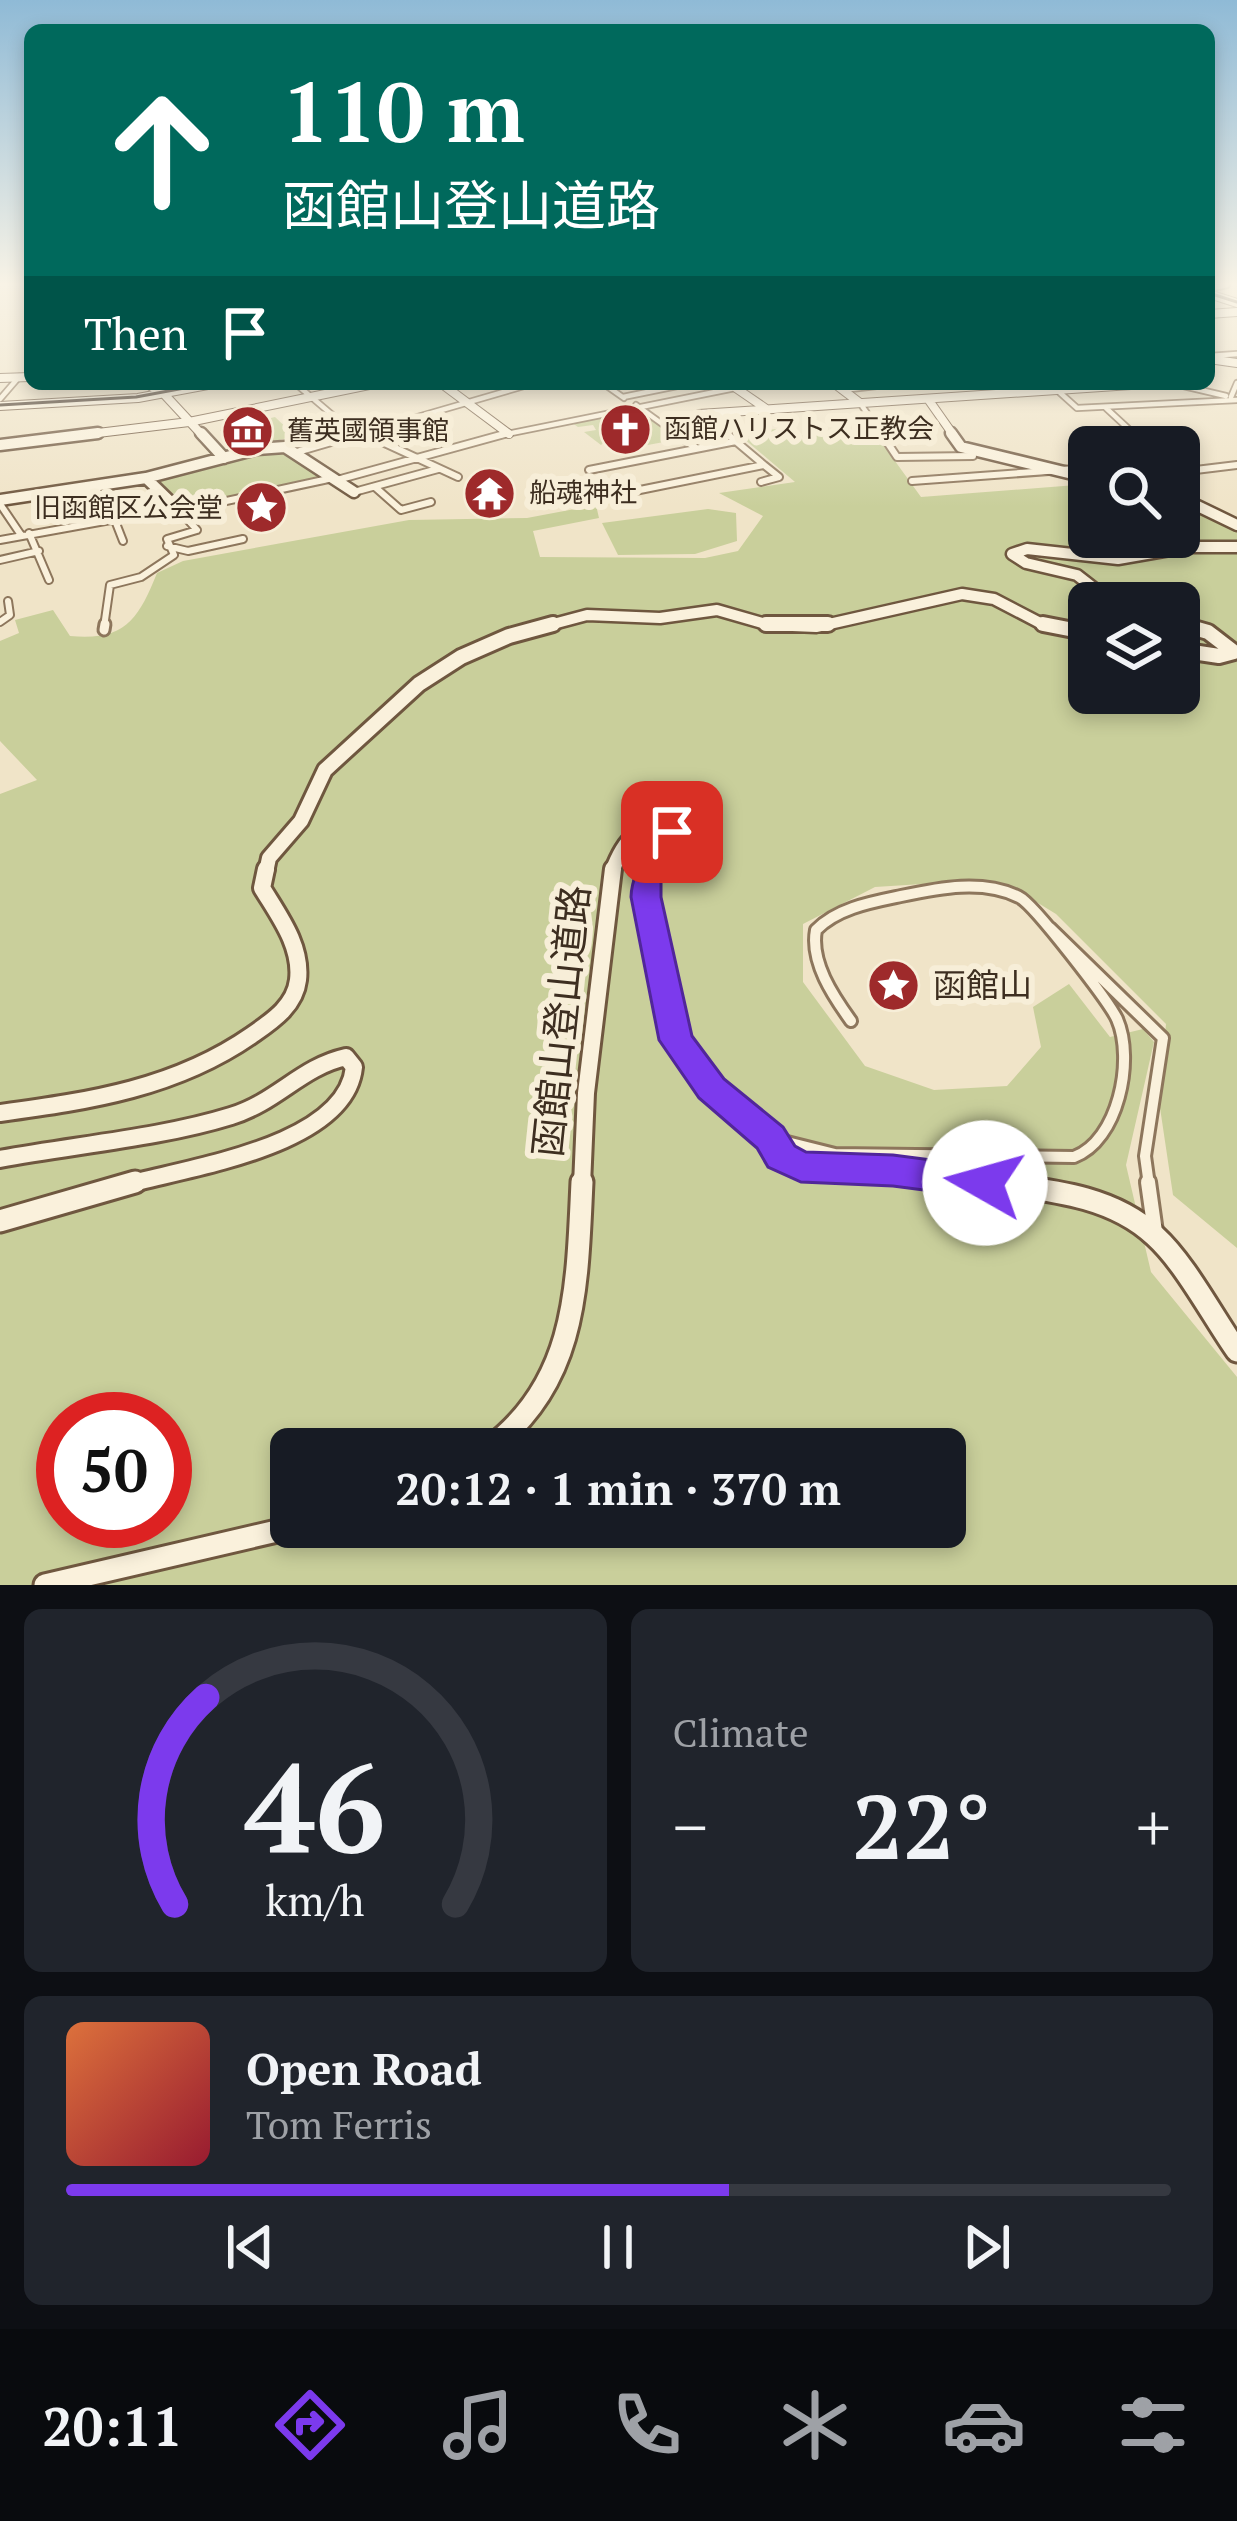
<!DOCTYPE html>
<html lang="en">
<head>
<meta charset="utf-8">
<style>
  body { margin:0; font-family:"PT Serif","Noto Sans JP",serif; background:#20242c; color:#f1f3f6; height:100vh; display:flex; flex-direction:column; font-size:45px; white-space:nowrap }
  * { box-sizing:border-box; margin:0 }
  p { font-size:39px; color:#9ea1a6 }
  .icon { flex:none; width:66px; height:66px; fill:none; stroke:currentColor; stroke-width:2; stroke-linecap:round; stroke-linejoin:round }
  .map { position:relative; height:1585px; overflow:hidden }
  .drawer { display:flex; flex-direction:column; gap:24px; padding:24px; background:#0d0f14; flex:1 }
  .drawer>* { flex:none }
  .top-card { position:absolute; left:24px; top:24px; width:1191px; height:366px; border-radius:18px; box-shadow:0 6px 18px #0003; background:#00695c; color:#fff; overflow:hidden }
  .fabs { position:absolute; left:1068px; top:426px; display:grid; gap:24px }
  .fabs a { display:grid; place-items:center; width:132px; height:132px; border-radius:18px; background:#171b24; box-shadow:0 6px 18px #0003; font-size:60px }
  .speed { position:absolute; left:36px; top:1392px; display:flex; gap:24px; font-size:60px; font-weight:700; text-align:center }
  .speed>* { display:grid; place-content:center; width:156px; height:156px; border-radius:50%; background:#171b24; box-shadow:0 6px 18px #0003; line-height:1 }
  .speed .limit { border:18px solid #d22; background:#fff; color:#111 }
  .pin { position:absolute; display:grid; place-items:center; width:102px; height:102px; color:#fff; margin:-51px; border-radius:24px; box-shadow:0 6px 18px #0006 }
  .me { position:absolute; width:132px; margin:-66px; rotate:277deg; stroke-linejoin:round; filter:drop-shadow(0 0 9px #0008) }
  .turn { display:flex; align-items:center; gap:42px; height:252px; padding:0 60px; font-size:54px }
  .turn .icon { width:156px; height:156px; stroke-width:2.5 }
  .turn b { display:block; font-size:84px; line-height:102px }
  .then { display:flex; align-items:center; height:114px; padding:0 60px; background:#0003; gap:24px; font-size:45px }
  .big { font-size:90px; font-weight:700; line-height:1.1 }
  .drawer .tile { flex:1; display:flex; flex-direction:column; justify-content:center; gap:18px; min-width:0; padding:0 42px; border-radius:18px; background:#20242c }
  .drawer .dial { align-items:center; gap:0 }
  .dial svg { height:312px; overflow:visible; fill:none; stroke:#363941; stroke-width:7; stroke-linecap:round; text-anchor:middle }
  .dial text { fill:#f1f3f6; stroke:none }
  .song { display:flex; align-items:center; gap:36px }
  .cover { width:144px; height:144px; border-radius:18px; background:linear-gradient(135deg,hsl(20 70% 55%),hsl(350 70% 35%)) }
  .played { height:12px; border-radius:6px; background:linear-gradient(90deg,#7c3aed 60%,#363941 60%) }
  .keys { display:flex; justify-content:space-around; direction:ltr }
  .heat { display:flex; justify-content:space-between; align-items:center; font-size:66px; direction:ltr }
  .drawer .tiles { flex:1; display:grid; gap:24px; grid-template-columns:1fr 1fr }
  .tile:last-child { grid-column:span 2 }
  .trip { position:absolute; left:270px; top:1428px; width:696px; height:120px; border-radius:18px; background:#171b24; box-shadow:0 6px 18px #0003; font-weight:700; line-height:120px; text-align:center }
  .tab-bar { display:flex; height:192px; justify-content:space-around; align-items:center; background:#090b0e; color:#9ea1a6 }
  .tab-bar .icon { width:84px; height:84px }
  .tab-bar .on { color:#7c3aed }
  .tab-bar b { font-size:54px; color:#f1f3f6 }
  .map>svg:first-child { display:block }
  .green { fill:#c9cf9b; fill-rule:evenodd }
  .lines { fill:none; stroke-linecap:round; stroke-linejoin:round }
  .street-far4-casing { stroke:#8d765c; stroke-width:8 }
  .street-far3-casing { stroke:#8d765c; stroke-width:10 }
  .street-far2-casing { stroke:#8d765c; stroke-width:15 }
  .street-far1-casing { stroke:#8d765c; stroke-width:16 }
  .street-casing { stroke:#8d765c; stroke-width:20 }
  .secondary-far4-casing { stroke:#6f573f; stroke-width:10 }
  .secondary-far3-casing { stroke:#6f573f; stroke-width:15 }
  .secondary-far2-casing { stroke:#6f573f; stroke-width:20 }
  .secondary-far1-casing { stroke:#6f573f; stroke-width:22 }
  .secondary-casing { stroke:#6f573f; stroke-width:27 }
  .street-far4 { stroke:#faf1dc; stroke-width:4.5 }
  .street-far3 { stroke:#faf1dc; stroke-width:6 }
  .street-far2 { stroke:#faf1dc; stroke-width:9 }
  .street-far1 { stroke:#faf1dc; stroke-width:10 }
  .street { stroke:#faf1dc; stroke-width:14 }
  .secondary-far4 { stroke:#faf1dc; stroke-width:8 }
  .secondary-far3 { stroke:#faf1dc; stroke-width:10 }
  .secondary-far2 { stroke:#faf1dc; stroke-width:14 }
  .secondary-far1 { stroke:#faf1dc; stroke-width:16 }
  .secondary { stroke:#faf1dc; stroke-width:21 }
  .tram { stroke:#3d2e20; stroke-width:3 }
  .route { fill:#7c3aed; stroke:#51269a; stroke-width:3 }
  .labels { text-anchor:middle; stroke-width:12; stroke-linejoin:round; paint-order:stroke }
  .far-poi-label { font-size:27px; fill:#3d2e20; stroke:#f7eed8; text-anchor:start }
  .poi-label { font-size:33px; fill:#3d2e20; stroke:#f7eed8; text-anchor:start }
  .near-street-label { font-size:39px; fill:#3d2e20; stroke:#f7eed8 }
</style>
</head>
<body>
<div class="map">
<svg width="1237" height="1585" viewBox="0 0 1237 1585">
  <rect width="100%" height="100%" fill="#f0e4c8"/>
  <path class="green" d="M636 407 680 439 637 447 629 440 608 438 601 445 584 432 596 430 593 425 578 427 568 420Z
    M275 417 295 436 241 450 220 430Z
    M776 429 780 436 874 432 921 497 1089 484V537H1179V508L1193 507 1225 527 1237 521V1248L1173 1195 1159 1101 1166 1024 1056 914 1015 889 986 880 875 887 803 924V982L865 1066 934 1090 1007 1086 1041 1047 1033 1007 1069 984 1110 1037 1143 1029 1154 1042 1126 1165 1151 1272 1237 1377V1585H0V794L37 780 0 741V641L19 633 15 620 53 610 70 636C125 641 138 620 157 573L183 561 409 520 527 518 596 505 599 518 533 531 540 557 705 558 738 551 763 516 719 493 795 482 737 433ZM1089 603H1179V693H1089ZM63 1419H165V1521H63ZM291 1449H945V1527H291Z
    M284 450 323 478 188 507 158 480 255 453Z
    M708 509 736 513 737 541 695 554 618 555 602 523Z"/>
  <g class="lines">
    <defs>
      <path id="street-far4" d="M1209 289 1227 285
        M1209 356 1237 354
        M296 384 356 435
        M604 384 624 398
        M1175 384 1226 396
        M842 390 894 384
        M1057 390 1077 408 1237 400
        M623 397 687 384
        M1231 397 1237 383
        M0 399 19 377
        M860 403 883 436
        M636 405 679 436
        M1106 408 1133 433
        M703 414 729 436
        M365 434 370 436
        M352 436 531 384
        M497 436 735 388"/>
      <path id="street-far3" d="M675 433 696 448
        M881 433 897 457 973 456
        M365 434 458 477
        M297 452 362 433
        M589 470 736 441
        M1179 472 1237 465
        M337 480 508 433
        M912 481 1089 468
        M761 482 779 477 764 465
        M375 487 401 510 431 502
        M354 492 438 469
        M630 492 764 465 726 433
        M0 504 21 535
        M180 511 333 478
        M114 518 123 541
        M29 533 49 580
        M0 540 177 508 197 530 167 539 174 555 141 577 110 585 104 627
        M167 546 188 551 243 539
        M0 560 39 551
        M0 622 10 615 8 601"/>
      <path id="street-far2" d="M104 630 105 624"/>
      <path id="street-far1" d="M1050 928 1163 1038 1145 1156 1149 1185
        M775 1139 835 1154 1074 1157C1118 1141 1135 1060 1117 1019 1109 1002 1034 904 1019 897 983 879 939 888 901 896 872 902 837 908 816 930 810 962 833 996 851 1021"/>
      <path id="street" d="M1148 1182 1155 1232"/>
      <path id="secondary-far4" d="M1209 294 1237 303
        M1209 314 1237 312
        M1209 359 1237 363
        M0 378 30 377
        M147 384 164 394 203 436
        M442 384 509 434
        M730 384 765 408
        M835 384 860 403
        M928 399 954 436
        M0 406 138 398 213 384
        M699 414 1146 384
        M73 436 189 422 374 384"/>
      <path id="secondary-far3" d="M201 433 224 458
        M951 433 961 447 1089 478
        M0 445 98 433
        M1179 497 1237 525
        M0 500 146 478
        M177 508 146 478 257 449 285 447 354 492
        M1113 603 1077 575 1026 563 1012 554 1027 549 1118 559 1187 547H1237
        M1179 624 1191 627
        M542 627 587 615 660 618 717 610 769 625 816 627 962 594 994 599 1042 624 1059 627"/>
      <path id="secondary-far2" d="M766 624H828
        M1043 624 1089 633
        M1179 650 1219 656 1234 652 1208 632 1180 624
        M266 872 269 858 301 821 325 770 419 684 461 657 509 636 553 624
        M612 872C622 844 643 812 674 835L648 872"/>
      <path id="secondary-far1" d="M649 869 643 883 676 1040 711 1089 770 1137 781 1156 820 1171 893 1170 1010 1185
        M0 1113C90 1101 176 1088 252 1035 272 1021 295 1006 298 980 302 946 279 916 262 888L266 869
        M0 1159C74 1145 160 1138 231 1116 277 1102 301 1067 346 1057L354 1067C346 1146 190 1167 125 1185
        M582 1185 586 1093 613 869"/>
      <path id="secondary" d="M987 1182C1045 1190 1111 1194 1155 1236 1185 1263 1213 1317 1237 1351
        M0 1221 135 1182
        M488 1449C578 1383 577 1285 582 1182
        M45 1585 294 1527"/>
    </defs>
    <use href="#street-far4" class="street-far4-casing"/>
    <use href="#street-far3" class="street-far3-casing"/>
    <use href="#street-far2" class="street-far2-casing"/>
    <use href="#street-far1" class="street-far1-casing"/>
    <use href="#street" class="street-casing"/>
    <use href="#secondary-far4" class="secondary-far4-casing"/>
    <use href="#secondary-far3" class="secondary-far3-casing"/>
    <use href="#secondary-far2" class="secondary-far2-casing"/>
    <use href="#secondary-far1" class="secondary-far1-casing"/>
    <use href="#secondary" class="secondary-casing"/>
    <use href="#street-far4" class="street-far4"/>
    <use href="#street-far3" class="street-far3"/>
    <use href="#street-far2" class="street-far2"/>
    <use href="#street-far1" class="street-far1"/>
    <use href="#street" class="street"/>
    <use href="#secondary-far4" class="secondary-far4"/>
    <use href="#secondary-far3" class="secondary-far3"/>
    <use href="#secondary-far2" class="secondary-far2"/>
    <use href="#secondary-far1" class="secondary-far1"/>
    <use href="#secondary" class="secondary"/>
    <path class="tram" d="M1209 293 1237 302
      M0 405 136 397 206 384"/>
  </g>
  <linearGradient id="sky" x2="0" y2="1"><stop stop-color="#8fbad6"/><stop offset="0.56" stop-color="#f8f3e6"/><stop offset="1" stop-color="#f8f3e6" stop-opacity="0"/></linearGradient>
  <rect width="1237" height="507" fill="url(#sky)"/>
  <path class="route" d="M672 823 682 826 688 839 661 876V897L692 1036 724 1079 783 1127 795 1146 806 1152 893 1155 985 1167 998 1172 1004 1183 998 1194 985 1198 893 1186 801 1182 768 1167 757 1148 699 1098 659 1040 631 897C632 868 652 850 662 826Z"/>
  <defs>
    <symbol id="church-disc" viewBox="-11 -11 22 22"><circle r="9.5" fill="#9e2a2b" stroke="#f7eed8"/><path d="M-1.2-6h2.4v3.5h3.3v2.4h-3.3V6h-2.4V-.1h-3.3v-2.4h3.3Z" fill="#fff"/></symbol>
    <symbol id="museum-disc" viewBox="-11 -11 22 22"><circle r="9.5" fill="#9e2a2b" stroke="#f7eed8"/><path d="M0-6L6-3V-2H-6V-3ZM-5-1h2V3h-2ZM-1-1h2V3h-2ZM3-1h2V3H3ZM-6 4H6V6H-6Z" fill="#fff"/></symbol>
    <symbol id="temple-disc" viewBox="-11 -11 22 22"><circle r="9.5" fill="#9e2a2b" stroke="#f7eed8"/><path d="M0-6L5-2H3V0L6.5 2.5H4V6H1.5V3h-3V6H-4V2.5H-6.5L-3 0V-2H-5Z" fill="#fff"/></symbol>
    <symbol id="sight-disc" viewBox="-11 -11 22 22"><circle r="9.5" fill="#9e2a2b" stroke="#f7eed8"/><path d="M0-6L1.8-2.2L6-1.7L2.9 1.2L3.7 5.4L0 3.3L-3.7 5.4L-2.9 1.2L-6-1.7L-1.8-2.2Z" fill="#fff"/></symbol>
  </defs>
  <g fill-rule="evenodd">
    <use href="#church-disc" x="596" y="400" width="59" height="59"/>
    <use href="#museum-disc" x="218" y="402" width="59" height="59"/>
    <use href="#temple-disc" x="460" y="464" width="59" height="59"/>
    <use href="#sight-disc" x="232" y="478" width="59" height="59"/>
    <use href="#sight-disc" x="864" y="956" width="59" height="59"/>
  </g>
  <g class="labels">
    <g class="far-poi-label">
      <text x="664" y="438">函館ハリストス正教会</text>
      <text x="287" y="440">舊英國領事館</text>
      <text x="529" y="502">船魂神社</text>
      <text x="223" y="517" text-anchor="end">旧函館区公会堂</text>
    </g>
    <g class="poi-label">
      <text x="933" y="997">函館山</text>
    </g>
    <g class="near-street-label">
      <text transform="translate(561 1021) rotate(-84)" y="14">函館山登山道路</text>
    </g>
  </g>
</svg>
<div class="fabs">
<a><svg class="icon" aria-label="search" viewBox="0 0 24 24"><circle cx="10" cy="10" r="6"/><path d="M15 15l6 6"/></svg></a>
<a><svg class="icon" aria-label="layers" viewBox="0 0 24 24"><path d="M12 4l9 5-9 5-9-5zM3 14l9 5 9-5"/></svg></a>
</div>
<div class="speed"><div class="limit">50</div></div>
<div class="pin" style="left:672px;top:832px;background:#d93025"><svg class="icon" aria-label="arrive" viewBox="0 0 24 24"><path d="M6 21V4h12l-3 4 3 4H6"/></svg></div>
<svg class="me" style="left:985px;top:1183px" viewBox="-20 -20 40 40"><circle r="19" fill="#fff"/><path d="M0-13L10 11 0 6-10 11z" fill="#7c3aed"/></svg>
<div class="trip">20:12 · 1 min · 370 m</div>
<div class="top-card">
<div class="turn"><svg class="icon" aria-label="ahead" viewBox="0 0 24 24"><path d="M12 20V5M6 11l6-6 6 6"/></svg><div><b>110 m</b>函館山登山道路</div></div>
<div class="then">Then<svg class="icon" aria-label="arrive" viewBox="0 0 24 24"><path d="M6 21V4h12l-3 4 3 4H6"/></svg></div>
</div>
</div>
<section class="drawer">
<div class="tiles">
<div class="tile dial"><svg viewBox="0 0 100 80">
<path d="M14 69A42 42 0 1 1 86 69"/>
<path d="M14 69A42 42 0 0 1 22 16" stroke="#7c3aed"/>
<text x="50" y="56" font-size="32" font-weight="700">46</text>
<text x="50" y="72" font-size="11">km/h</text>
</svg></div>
<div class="tile"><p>Climate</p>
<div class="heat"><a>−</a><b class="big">22°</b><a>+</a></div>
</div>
<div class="tile">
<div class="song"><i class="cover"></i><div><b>Open Road</b><p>Tom Ferris</p></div></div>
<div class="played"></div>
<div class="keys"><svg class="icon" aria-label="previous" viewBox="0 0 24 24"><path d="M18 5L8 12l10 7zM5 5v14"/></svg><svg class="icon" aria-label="pause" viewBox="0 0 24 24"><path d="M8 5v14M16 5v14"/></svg><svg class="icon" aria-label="next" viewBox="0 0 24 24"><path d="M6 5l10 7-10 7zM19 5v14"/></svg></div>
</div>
</div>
</section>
<nav class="tab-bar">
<b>20:11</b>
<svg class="icon on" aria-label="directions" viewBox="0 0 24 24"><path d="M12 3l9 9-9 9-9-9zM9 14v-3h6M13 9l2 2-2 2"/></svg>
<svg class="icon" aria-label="music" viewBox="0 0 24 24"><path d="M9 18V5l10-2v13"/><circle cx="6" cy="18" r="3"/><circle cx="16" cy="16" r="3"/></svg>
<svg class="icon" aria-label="phone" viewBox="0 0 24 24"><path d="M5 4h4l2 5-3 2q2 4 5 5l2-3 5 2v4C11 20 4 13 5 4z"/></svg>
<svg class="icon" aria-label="climate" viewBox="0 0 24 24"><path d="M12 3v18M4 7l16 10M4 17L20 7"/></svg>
<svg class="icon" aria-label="car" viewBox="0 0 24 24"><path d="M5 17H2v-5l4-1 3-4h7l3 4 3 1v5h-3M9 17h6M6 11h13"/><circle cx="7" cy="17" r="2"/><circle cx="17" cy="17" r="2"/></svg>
<svg class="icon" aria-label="filters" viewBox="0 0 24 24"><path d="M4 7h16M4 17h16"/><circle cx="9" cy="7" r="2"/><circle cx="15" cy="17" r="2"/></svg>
</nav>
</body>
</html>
